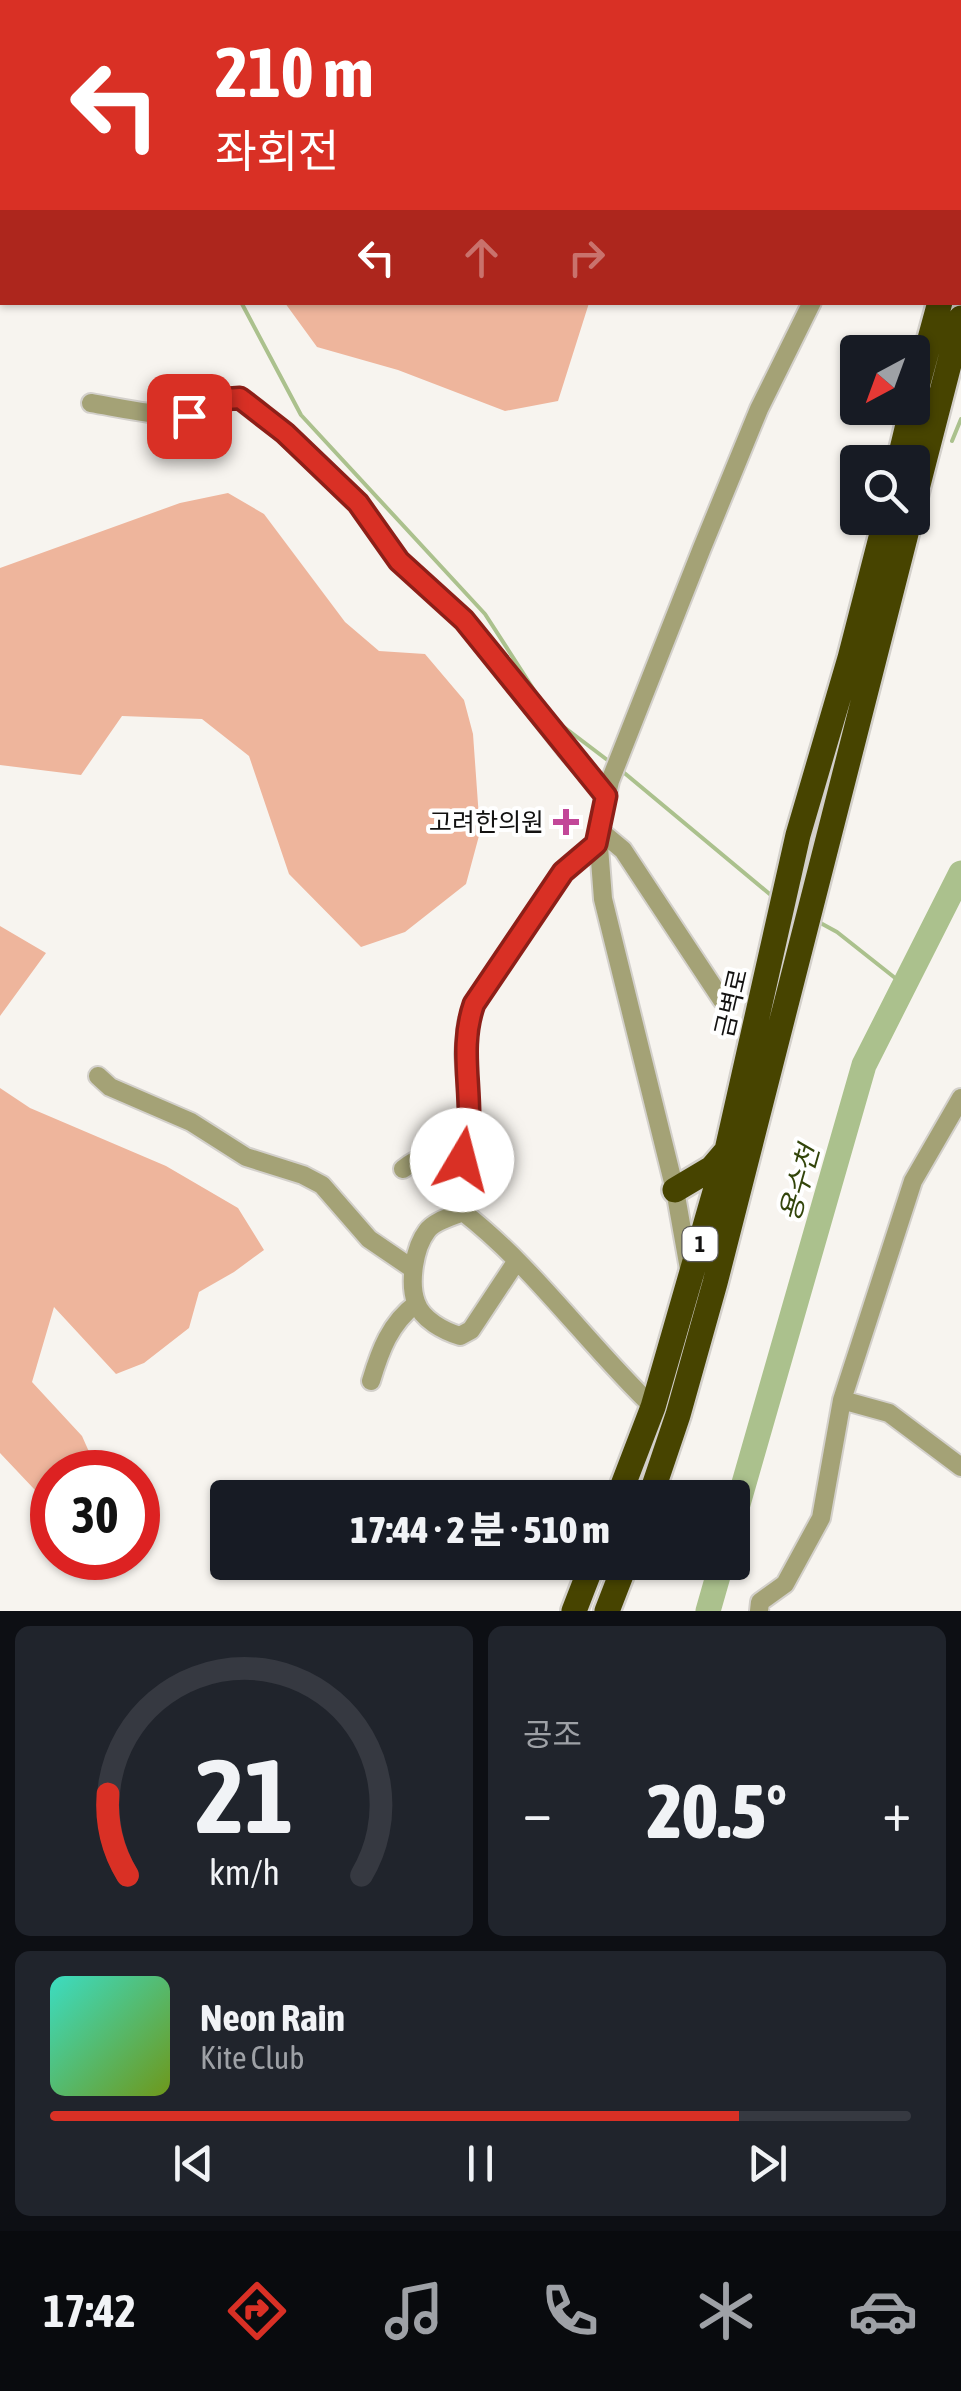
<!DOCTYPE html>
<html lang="ko">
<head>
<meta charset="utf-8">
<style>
  body { margin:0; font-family:"Asap Condensed","Noto Sans KR",sans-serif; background:#20242c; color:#f1f3f6; height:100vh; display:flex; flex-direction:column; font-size:38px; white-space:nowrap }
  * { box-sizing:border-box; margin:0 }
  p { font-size:32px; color:#9ea1a6 }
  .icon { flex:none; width:55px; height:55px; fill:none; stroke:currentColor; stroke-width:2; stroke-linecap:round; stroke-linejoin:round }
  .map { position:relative; height:1611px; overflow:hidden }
  .side { display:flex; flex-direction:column; gap:15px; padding:15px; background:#0d0f14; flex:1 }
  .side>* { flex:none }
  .banner { position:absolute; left:0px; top:0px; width:962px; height:305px; box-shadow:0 2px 8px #0004; background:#d93025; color:#fff; overflow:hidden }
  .needle { width:65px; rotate:221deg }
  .fabs { position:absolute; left:840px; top:335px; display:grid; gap:20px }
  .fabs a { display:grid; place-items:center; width:90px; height:90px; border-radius:10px; background:#171b24; box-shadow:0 2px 8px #0004; font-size:50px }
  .speed { position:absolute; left:30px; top:1450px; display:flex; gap:20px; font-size:50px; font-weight:700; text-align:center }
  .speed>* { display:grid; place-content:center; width:130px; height:130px; border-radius:50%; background:#171b24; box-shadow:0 2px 8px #0004; line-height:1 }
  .speed .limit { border:15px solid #d22; background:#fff; color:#111 }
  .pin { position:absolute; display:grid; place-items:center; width:85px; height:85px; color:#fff; margin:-42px; border-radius:20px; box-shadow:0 5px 15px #0006 }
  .me { position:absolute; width:110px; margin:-55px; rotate:8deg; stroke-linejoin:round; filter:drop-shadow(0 0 8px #0008) }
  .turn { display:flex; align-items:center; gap:35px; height:210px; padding:0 50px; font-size:45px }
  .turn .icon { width:130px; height:130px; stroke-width:2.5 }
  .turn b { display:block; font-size:70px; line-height:85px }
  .lanes { display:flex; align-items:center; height:95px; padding:0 50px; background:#0003; justify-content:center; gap:50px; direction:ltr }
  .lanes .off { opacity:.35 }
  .big { font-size:75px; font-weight:800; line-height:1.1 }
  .side .widget { flex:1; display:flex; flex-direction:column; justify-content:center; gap:15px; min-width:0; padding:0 35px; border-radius:15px; background:#20242c }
  .side .dial { align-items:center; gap:0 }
  .dial svg { height:260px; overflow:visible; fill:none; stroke:#363941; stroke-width:7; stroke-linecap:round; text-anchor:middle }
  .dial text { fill:#f1f3f6; stroke:none }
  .song { display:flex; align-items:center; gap:30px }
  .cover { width:120px; height:120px; border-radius:15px; background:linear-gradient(135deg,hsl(170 70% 55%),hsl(80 70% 35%)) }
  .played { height:10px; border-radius:5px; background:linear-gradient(90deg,#d93025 80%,#363941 80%) }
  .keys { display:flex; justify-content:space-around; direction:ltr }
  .heat { display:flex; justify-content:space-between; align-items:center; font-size:55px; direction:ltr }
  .side .tiles { flex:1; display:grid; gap:15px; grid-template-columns:1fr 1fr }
  .widget:last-child { grid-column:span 2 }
  .trip { position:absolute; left:210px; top:1480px; width:540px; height:100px; border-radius:10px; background:#171b24; box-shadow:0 2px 8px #0004; font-weight:800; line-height:100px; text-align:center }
  .tab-bar { display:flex; height:160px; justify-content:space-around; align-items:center; background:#090b0e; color:#9ea1a6 }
  .tab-bar .icon { width:70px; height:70px }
  .tab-bar .current { color:#d93025 }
  .tab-bar b { font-size:45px; color:#f1f3f6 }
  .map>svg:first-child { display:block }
  .green { fill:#eeb59c }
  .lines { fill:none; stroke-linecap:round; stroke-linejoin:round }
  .stream { stroke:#abc18d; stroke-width:4 }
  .river { stroke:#abc18d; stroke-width:25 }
  .minor-casing { stroke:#d3d0cb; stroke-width:22 }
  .highway-casing { stroke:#d3d0cb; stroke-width:30 }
  .minor { stroke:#a4a276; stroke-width:18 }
  .highway { stroke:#474400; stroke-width:25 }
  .route-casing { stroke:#8d1f18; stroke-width:25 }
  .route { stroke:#d93025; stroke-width:18 }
  .poi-dot { fill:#c24798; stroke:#fff; stroke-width:4 }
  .labels { text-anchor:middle; stroke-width:8; stroke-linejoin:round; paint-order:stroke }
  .shield { fill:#fff; stroke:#5a5958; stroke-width:2.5 }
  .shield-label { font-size:22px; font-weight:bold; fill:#131211 }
  .poi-label { font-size:25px; fill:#131211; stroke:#fff; text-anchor:end }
  .street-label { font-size:25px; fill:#131211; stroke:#fff }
  .water-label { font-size:28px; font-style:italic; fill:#32450a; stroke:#fff }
</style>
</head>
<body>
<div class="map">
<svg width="961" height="1611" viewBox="0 0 961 1611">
  <rect width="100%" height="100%" fill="#f7f4ef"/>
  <path class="green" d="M0 0H689L2 2V15Z
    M285 303H589L558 401 505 411 398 370 317 347Z
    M228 493 264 514 345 622 379 651 425 654 464 700 473 734 480 832 466 884 405 932 361 947 289 874 249 756 202 719 122 716 81 775 0 765V568L180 503Z
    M0 926 46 953 0 1016Z
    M0 1088 30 1108 166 1166 238 1208 264 1250 234 1272 199 1292 189 1328 144 1363 116 1374 54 1307 32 1382 82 1436 98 1472H52V1508L0 1453Z"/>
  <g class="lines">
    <path class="stream" d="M0 75 2 77
      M241 302 301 415 485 614 552 718 610 762
      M952 441 961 419
      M622 771 772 896
      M815 920 837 932 904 985"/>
    <path class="river" d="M732 1525 864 1065 961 873
      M708 1611 722 1562"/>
    <defs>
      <path id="minor" d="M960 68 961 67
        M91 403C121 408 155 416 185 415 218 414 221 385 257 409L358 503 399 561 464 620 567 751 606 795
        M599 830 623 850 722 1000
        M597 844 563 872 474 1004 467 1023 464 1054 470 1124 462 1161 463 1212C534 1267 588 1345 653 1407
        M98 1076 110 1087 191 1122 246 1157 303 1175 322 1185 369 1239 413 1269
        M961 1098 913 1181 842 1400 889 1413 961 1467
        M403 1169C425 1151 435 1157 462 1161
        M463 1212C451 1217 434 1221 427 1231 414 1248 409 1283 416 1302 422 1320 444 1331 460 1336L471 1330 516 1262
        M689 1269 675 1190 603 899 598 834 610 781 702 548 759 409 812 302
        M371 1381C380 1351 390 1323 416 1304
        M759 1611 760 1602 785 1584 821 1518 842 1400"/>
      <path id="highway" d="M960 236 961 233
        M912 405 940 302
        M899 462 912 408
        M912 508 961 318
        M675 1190 712 1168 724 1154
        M618 1498 653 1407 727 1150 798 835 850 658 886 518
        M650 1498 678 1415 715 1283 910 518
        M574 1611 593 1562
        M607 1611 626 1562"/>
    </defs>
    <use href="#minor" class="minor-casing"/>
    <use href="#highway" class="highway-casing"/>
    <use href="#minor" class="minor"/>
    <use href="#highway" class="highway"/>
  </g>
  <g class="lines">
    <defs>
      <path id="route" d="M189 416 226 399 240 398 285 433 358 503 399 561 464 620 606 796 596 844 563 872 474 1004C460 1044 470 1080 469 1122 469 1134 464 1148 462 1160"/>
    </defs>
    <use href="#route" class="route-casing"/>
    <use href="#route" class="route"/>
  </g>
  <path class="poi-dot" d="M561 807h10v10h10v10h-10v10h-10v-10h-10v-10h10z"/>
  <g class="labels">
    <rect class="shield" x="682.5" y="1227" width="35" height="34" rx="8"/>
    <g class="shield-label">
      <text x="700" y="1252">1</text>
    </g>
    <g class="poi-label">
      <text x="544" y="831">고려한의원</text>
    </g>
    <g class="street-label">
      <text transform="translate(731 1003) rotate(-77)" y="9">금벽로</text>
    </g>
    <g class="water-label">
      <text transform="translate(799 1183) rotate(-74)" y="10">용수천</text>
    </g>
  </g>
</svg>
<div class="fabs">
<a><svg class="needle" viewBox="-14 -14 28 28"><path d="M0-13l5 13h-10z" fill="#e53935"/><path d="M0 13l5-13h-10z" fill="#9ea1a6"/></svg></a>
<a><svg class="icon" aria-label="search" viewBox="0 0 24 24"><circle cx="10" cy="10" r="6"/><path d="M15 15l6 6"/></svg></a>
</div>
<div class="speed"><div class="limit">30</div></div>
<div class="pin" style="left:189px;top:416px;background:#d93025"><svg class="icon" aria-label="arrive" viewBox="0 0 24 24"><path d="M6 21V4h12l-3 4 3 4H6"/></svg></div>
<svg class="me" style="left:462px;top:1160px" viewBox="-20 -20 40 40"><circle r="19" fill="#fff"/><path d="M0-13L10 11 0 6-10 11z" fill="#d93025"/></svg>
<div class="trip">17:44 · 2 분 · 510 m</div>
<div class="banner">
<div class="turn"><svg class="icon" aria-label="left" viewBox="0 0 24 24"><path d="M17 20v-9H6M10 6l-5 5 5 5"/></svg><div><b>210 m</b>좌회전</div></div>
<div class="lanes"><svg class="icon" aria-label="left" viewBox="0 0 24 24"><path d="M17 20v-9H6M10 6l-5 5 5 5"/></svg><svg class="icon off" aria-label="ahead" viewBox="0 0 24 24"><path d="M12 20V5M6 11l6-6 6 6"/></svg><svg class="icon off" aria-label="right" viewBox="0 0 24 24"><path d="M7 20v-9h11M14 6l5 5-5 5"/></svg></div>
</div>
</div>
<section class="side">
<div class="tiles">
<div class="widget dial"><svg viewBox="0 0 100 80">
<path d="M14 69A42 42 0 1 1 86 69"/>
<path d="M14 69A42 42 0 0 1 8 44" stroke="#d93025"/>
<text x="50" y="56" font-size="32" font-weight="700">21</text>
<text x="50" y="72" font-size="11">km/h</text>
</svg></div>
<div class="widget"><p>공조</p>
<div class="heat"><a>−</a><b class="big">20.5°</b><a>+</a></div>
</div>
<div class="widget">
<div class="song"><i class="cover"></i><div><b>Neon Rain</b><p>Kite Club</p></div></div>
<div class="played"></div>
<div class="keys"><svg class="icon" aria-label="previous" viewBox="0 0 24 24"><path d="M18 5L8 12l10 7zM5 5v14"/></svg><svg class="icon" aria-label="pause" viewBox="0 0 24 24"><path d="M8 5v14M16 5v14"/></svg><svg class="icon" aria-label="next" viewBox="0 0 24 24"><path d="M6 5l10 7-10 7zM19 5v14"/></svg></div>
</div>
</div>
</section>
<nav class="tab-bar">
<b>17:42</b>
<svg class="icon current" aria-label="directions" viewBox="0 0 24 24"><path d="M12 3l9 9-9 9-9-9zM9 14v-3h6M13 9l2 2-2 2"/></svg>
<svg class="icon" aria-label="music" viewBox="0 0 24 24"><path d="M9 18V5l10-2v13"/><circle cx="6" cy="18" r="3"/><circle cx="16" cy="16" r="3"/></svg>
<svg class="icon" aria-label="phone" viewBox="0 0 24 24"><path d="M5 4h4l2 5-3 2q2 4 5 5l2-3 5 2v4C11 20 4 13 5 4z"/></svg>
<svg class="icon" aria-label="climate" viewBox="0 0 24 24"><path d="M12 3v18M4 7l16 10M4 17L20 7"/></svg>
<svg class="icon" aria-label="car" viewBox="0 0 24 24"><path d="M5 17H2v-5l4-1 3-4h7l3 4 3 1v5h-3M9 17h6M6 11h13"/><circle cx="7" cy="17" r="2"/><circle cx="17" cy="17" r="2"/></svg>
</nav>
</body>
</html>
